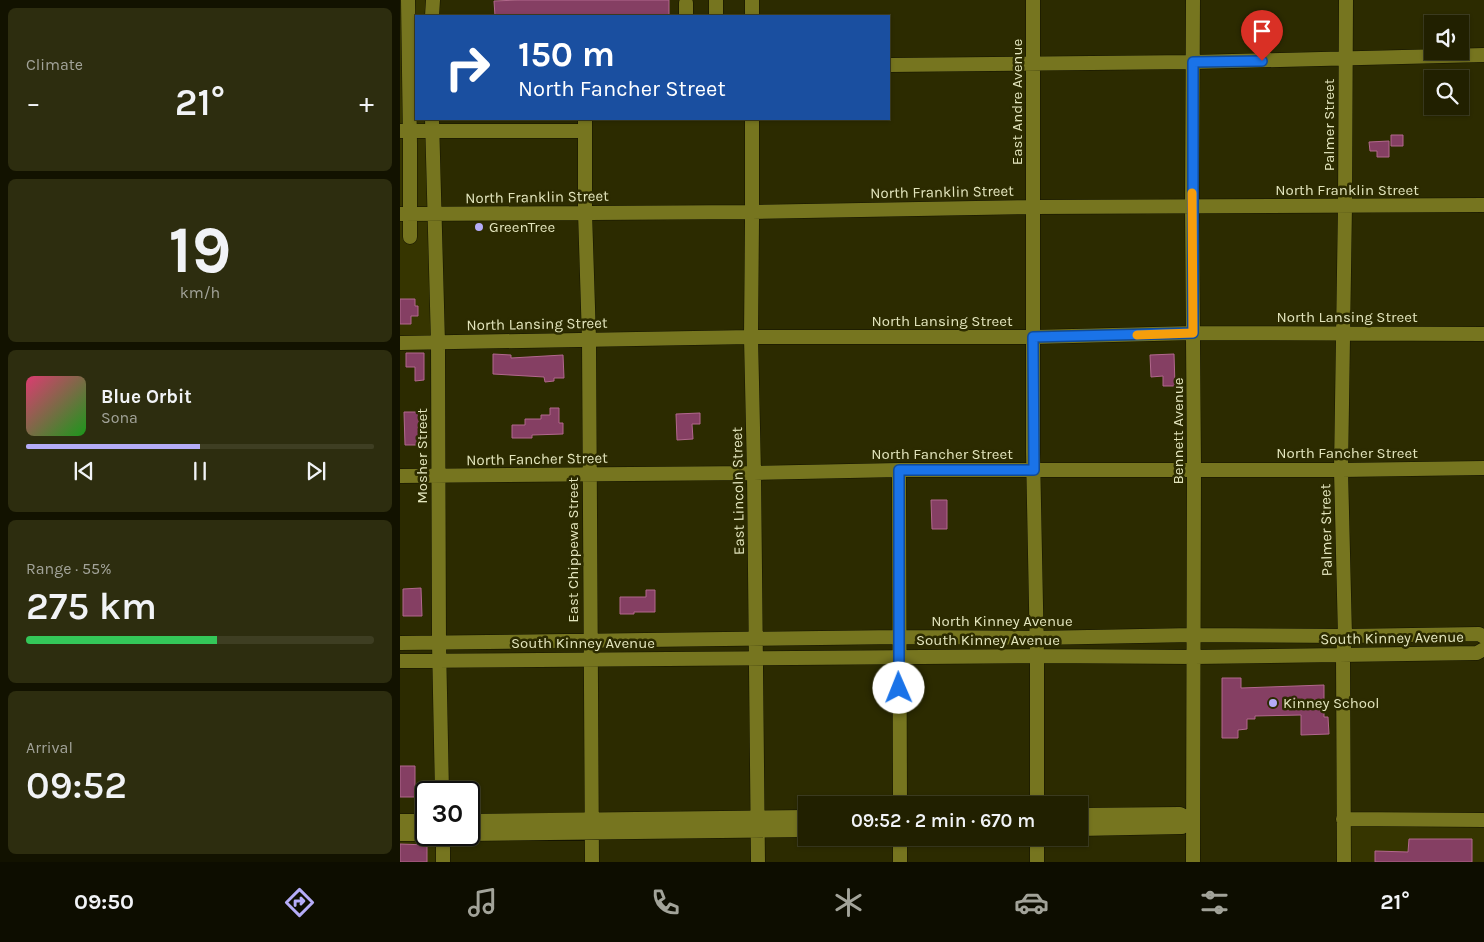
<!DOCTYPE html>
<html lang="en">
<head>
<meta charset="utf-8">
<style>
  body { margin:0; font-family:Karla,sans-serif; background:#2d2d0f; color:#f1f3f6; height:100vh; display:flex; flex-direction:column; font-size:19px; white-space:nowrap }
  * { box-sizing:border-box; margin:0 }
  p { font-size:16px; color:#a2a399 }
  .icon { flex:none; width:28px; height:28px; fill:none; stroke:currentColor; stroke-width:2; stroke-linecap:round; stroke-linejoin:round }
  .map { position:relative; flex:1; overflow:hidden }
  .sheet { display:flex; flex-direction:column; gap:8px; padding:8px; background:#121200; width:400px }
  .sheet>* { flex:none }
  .guide { position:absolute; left:15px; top:15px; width:475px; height:105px; border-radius:0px; box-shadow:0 1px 4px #0004,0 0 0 1px #3e3e22; background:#1a4fa0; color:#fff; overflow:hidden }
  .tools { position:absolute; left:1024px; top:15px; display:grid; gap:10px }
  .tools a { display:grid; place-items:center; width:45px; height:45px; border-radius:0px; background:#212000; box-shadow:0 1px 4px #0004,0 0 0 1px #3e3e22; font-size:25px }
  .speed { position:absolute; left:15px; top:781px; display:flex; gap:10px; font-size:25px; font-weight:700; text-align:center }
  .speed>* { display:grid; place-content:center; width:65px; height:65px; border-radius:50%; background:#212000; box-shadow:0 1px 4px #0004,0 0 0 1px #3e3e22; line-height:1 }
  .speed .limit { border:2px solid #111; border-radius:8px; background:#fff; color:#111 }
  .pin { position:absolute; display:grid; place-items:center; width:42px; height:42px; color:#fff; margin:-51px -21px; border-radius:50% 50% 50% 0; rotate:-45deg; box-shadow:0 0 5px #0007 }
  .pin .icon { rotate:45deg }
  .me { position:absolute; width:55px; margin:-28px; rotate:359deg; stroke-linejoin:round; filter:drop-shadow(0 0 4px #0008) }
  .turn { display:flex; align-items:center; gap:18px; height:105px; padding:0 20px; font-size:22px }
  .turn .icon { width:65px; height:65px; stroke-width:2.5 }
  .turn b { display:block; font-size:35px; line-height:42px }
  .big { font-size:38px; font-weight:600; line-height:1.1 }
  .sheet .widget { flex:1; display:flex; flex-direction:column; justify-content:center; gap:8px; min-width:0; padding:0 18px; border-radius:8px; background:#2d2d0f }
  .sheet .dial { align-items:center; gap:0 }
  .dial b { font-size:65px; line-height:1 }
  .song { display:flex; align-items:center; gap:15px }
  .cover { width:60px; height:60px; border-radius:8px; background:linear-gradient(135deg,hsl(340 70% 55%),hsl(120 70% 35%)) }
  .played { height:5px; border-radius:2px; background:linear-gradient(90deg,#b5acf8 50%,#3e3e22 50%) }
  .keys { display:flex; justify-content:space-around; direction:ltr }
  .heat { display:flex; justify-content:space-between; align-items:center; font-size:28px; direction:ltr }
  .charge { height:8px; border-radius:4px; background:linear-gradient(90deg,#34c759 55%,#3e3e22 0) }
  .trip { position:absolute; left:398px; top:796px; width:290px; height:50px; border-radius:0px; background:#212000; box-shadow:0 1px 4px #0004,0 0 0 1px #3e3e22; font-weight:600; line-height:50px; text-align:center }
  .menu { display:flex; height:80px; justify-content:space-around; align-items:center; background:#0d0d00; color:#a2a399 }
  .menu .icon { width:35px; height:35px }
  .menu .current { color:#b5acf8 }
  .menu b { font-size:22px; color:#f1f3f6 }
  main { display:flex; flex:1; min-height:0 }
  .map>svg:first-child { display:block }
  .built { fill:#363500 }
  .building { fill:#853f63; stroke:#b2688d }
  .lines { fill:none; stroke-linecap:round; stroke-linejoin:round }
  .minor-casing { stroke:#131300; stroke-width:15 }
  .minor { stroke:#76751f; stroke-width:14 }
  .route-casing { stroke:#114b97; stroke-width:12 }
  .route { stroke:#1a73e8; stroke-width:9 }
  .slow { stroke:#f59e0b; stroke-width:9 }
  .poi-dot { fill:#b5acf8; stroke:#2c2b00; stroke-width:2 }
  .labels { text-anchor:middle; stroke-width:5; stroke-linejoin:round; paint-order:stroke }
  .street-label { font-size:15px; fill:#e3e5bd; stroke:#2c2b00 }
  .poi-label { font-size:15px; fill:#e3e5bd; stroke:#2c2b00; text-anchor:start }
</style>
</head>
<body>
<main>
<section class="sheet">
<div class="widget"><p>Climate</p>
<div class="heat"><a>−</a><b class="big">21°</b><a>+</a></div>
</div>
<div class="widget dial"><b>19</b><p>km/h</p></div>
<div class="widget">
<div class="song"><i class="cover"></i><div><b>Blue Orbit</b><p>Sona</p></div></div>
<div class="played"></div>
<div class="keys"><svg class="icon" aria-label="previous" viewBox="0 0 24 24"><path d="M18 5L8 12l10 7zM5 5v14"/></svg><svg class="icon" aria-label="pause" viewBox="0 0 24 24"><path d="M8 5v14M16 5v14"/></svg><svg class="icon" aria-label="next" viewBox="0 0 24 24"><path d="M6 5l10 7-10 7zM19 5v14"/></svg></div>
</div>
<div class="widget"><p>Range · 55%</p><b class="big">275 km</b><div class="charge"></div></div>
<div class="widget"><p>Arrival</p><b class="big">09:52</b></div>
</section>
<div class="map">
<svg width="1084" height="862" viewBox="0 0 1084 862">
  <rect width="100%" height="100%" fill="#2c2b00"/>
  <path class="built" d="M0 0H32V16H16V119H32L31 343H0Z
    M943 819 1084 820V862H944Z
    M0 832 26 835H43V862H0Z"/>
  <path class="building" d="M119 0H269V16H95L94 1Z
    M991 135H1003V146H991Z
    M989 141V157H977V151H970L969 142Z
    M0 299H15V306H18V316H11V324H0Z
    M6 353H24V380L15 381V367H6Z
    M93 354 111 355V358L163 355 164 378H154V381L145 382 144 377 93 374Z
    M774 354 775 386H763V376L751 377 750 355Z
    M150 408H159V423H163V434L132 435V438H112V425H125V419H141V415H150Z
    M4 412H20L21 445H5Z
    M300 413V424H292L293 439 277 440 276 414Z
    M531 500H547V529H532Z
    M21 588 22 616H3V589Z
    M246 590H255V612H234V614H220V597H246Z
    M822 678H841V688L924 685V717H928L929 734 901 735V715L855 716V719H847V729L838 730V738H822Z
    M0 766H15V797H0Z
    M1009 839H1072V862H975V851L1008 852Z
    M0 844 27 845V862H0Z"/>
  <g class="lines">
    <defs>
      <path id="minor" d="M8 0 10 143V237
        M316 0V16
        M352 0V16
        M633 0V452L637 656V805
        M793 0 792 207 794 469 793 862
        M286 3V16
        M32 16 33 0
        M489 65 793 62 1084 55
        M32 119 38 343 39 643 42 792
        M185 119V212L189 339 192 862
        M352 119V221L351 337 354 473 358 862
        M0 131H185
        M0 214 352 212 633 207 1084 205
        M0 343 351 337H633L793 333 1084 334
        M499 470 500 805
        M0 476 354 473 499 470H941L1084 468
        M0 643 499 637 636 638 793 635 945 636 1079 634 1084 637
        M0 661 637 656 794 657 1077 653 1084 649
        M679 815 780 814 792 820 782 827 679 829
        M943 819 1084 820
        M0 821H26
        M69 821 406 817
        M0 834H26
        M69 834 406 830
        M43 835V862
        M500 838V862
        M637 838V862
        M944 862 943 655 945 636 941 470 945 206 946 0"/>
    </defs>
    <use href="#minor" class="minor-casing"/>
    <use href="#minor" class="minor"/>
  </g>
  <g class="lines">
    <defs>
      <path id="route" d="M499 688V470H634L633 337 793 333V62L862 61"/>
    </defs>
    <use href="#route" class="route-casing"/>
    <use href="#route" class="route"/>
    <path class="slow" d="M737 335 793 333 792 193"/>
  </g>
  <g class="poi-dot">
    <circle cx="79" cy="227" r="5"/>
    <circle cx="873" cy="703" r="5"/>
  </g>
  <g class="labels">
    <g class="street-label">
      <text transform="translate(617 102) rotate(-90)" y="5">East Andre Avenue</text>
      <text transform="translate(929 125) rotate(-90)" y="5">Palmer Street</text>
      <text x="947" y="195">North Franklin Street</text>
      <text transform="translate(542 192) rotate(-1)" y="5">North Franklin Street</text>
      <text transform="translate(137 197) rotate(-1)" y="5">North Franklin Street</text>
      <text x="947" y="322">North Lansing Street</text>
      <text x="542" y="326">North Lansing Street</text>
      <text transform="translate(137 324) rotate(-1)" y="5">North Lansing Street</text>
      <text transform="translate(778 431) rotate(-90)" y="5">Bennett Avenue</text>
      <text x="947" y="458">North Fancher Street</text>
      <text x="542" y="459">North Fancher Street</text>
      <text transform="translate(22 456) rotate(-90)" y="5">Mosher Street</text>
      <text transform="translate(137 459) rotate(-1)" y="5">North Fancher Street</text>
      <text transform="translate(338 491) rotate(-91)" y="5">East Lincoln Street</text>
      <text transform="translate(926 530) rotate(-91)" y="5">Palmer Street</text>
      <text transform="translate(173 550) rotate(-90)" y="5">East Chippewa Street</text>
      <text x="602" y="626">North Kinney Avenue</text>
      <text transform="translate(992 638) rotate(-1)" y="5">South Kinney Avenue</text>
      <text x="588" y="645">South Kinney Avenue</text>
      <text x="183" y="648">South Kinney Avenue</text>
    </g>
    <g class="poi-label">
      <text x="89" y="232">GreenTree</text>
      <text x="883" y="708">Kinney School</text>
    </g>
  </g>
</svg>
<div class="tools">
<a><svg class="icon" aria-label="sound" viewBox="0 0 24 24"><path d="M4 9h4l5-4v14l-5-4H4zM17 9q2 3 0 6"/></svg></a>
<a><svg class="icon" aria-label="search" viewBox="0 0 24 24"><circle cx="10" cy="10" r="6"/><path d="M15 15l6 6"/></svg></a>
</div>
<div class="speed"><div class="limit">30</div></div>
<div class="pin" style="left:862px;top:61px;background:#d93025"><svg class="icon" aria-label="arrive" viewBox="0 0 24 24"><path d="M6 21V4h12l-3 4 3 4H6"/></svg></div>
<svg class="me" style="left:499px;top:688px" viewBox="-20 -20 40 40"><circle r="19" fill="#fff"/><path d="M0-13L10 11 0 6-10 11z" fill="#1a73e8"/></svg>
<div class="trip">09:52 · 2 min · 670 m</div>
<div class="guide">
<div class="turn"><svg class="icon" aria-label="right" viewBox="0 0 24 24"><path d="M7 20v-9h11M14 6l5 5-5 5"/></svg><div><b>150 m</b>North Fancher Street</div></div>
</div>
</div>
</main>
<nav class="menu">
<b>09:50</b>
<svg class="icon current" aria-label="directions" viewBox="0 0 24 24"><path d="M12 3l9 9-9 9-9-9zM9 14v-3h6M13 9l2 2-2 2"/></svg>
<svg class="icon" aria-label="music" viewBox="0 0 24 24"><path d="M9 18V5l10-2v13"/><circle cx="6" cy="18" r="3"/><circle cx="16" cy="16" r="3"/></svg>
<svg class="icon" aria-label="phone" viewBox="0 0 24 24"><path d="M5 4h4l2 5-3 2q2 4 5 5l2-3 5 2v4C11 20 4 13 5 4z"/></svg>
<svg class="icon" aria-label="climate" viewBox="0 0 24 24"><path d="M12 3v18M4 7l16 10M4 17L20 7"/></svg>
<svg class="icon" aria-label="car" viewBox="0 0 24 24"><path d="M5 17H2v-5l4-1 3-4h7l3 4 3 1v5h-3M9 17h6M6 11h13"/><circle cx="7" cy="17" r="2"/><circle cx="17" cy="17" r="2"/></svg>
<svg class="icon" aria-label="filters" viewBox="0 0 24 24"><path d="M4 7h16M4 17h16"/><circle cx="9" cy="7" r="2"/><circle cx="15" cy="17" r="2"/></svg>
<b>21°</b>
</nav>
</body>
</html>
